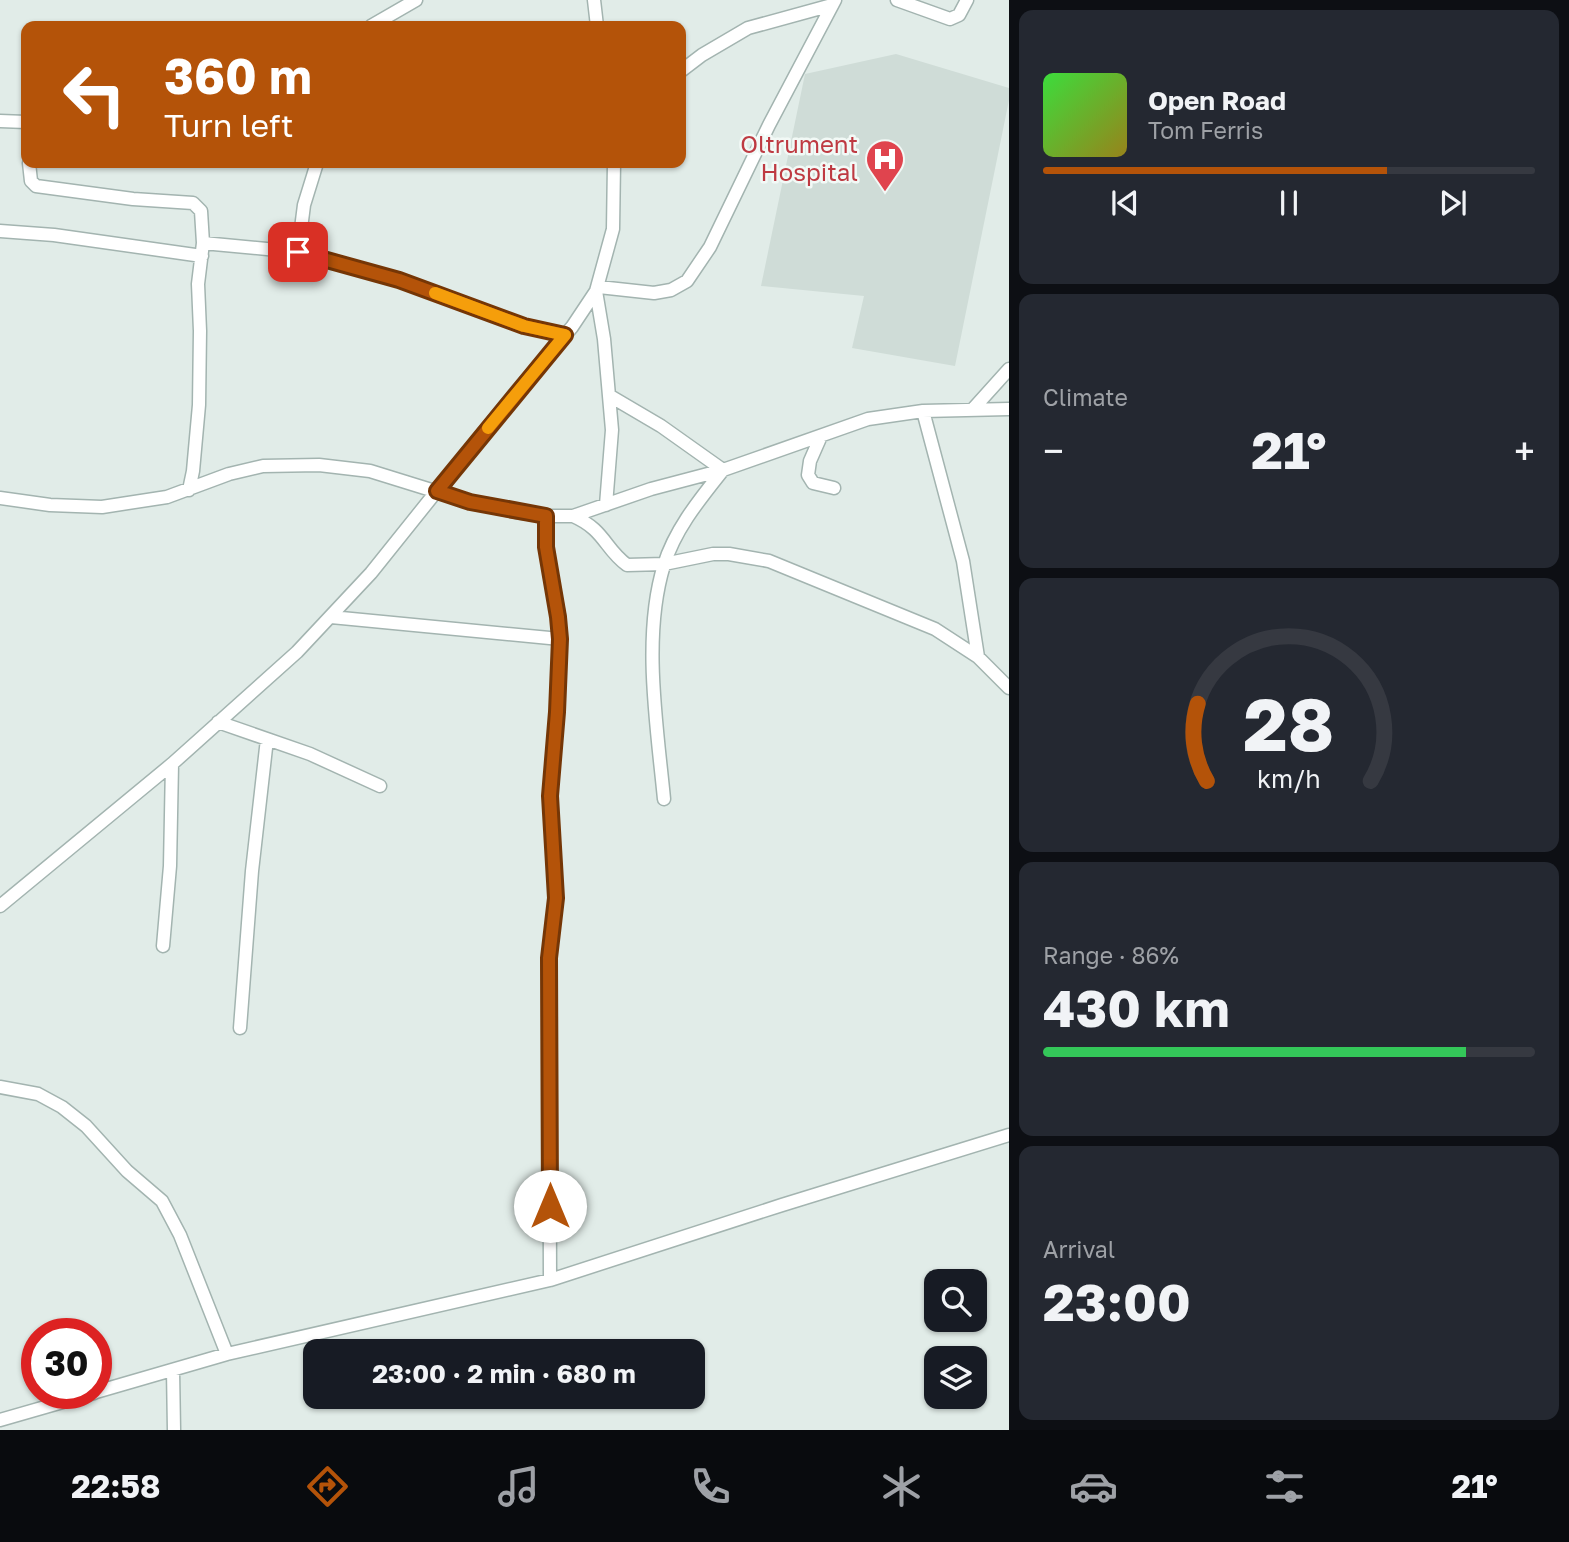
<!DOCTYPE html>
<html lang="en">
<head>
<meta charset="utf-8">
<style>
  body { margin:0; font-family:"Golos Text",sans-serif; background:#242831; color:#f1f3f6; height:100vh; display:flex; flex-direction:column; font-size:26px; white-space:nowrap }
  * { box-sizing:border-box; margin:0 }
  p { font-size:23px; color:#9ea1a6 }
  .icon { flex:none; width:38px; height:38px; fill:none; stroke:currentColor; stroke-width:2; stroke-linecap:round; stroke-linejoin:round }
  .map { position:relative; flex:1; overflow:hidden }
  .drawer { display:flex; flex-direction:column; gap:10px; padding:10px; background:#0d0f14; width:560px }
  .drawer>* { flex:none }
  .banner { position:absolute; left:21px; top:21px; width:665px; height:147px; border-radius:14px; box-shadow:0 2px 5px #0004; background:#b45309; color:#fff; overflow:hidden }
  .controls { position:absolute; left:924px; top:1269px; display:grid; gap:14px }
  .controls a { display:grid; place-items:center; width:63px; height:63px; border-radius:14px; background:#171b24; box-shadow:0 2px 5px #0004; font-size:35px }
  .speed { position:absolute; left:21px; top:1318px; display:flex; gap:14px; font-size:35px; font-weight:700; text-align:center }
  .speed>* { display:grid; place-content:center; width:91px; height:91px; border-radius:50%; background:#171b24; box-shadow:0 2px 5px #0004; line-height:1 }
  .speed .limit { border:10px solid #d22; background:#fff; color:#111 }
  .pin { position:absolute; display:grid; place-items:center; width:60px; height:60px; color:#fff; margin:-30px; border-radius:14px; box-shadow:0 4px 10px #0006 }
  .me { position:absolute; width:77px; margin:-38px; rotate:0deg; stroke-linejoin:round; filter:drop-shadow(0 0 5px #0008) }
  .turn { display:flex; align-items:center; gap:24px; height:147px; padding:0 28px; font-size:32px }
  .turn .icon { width:91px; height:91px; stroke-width:2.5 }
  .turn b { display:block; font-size:49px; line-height:60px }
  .big { font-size:52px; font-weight:700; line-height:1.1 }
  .drawer .tile { flex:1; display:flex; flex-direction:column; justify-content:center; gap:10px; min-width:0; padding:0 24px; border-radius:14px; background:#242831 }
  .drawer .dial { align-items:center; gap:0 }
  .dial svg { height:182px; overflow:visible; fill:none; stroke:#363941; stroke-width:7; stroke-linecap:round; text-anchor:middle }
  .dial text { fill:#f1f3f6; stroke:none }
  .song { display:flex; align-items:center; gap:21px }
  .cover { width:84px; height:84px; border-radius:10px; background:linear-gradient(135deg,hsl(120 70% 55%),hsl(50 70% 35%)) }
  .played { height:7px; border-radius:4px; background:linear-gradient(90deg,#b45309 70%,#363941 70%) }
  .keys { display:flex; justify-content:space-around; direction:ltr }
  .heat { display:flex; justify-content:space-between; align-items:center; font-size:38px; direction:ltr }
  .charge { height:10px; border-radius:5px; background:linear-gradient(90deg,#34c759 86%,#363941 0) }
  .trip { position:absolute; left:303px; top:1339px; width:402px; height:70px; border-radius:14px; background:#171b24; box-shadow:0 2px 5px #0004; font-weight:700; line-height:70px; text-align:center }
  .dock { display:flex; height:112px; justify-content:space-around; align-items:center; background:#090b0e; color:#9ea1a6 }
  .dock .icon { width:49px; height:49px }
  .dock .on { color:#b45309 }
  .dock b { font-size:32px; color:#f1f3f6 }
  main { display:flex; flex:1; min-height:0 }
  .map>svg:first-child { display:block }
  .built { fill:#cfdcd7 }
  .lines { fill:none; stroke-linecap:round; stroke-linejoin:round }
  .minor-casing { stroke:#a3b4b0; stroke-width:15 }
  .minor { stroke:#fff; stroke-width:12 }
  .route-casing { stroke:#753606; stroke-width:18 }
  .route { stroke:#b45309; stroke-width:12 }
  .slow { stroke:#f59e0b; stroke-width:12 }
  .labels { text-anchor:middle; stroke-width:5; stroke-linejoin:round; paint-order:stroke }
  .health-label { font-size:24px; fill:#be3a42; stroke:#f2f9f6; text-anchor:end }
</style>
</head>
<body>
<main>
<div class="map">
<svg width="1009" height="1430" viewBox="0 0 1009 1430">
  <rect width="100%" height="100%" fill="#e1ece8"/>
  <path class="built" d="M896 54 1009 88V100L955 366 852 348 864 296 761 286 805 74Z"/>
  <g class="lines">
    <defs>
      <path id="minor" d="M594 0 597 26
        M897 0 950 19 959 15 967 0
        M371 26 416 0
        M681 71 702 55 748 28 832 5
        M0 121 26 122
        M29 163 31 181 36 186 133 199 193 203 201 211 203 243 198 284 200 331 199 405 193 471 189 490
        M0 231 54 235 202 256
        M203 243 298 252 399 280 524 326 565 335
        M298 252 304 205 317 163
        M599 287 654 293 671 290 687 281 710 247 769 125 835 0
        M596 291 604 339 612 430 606 505
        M610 396 661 426 723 470C700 499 675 529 664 565 642 636 657 726 664 799
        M973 409 1009 369
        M923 411 963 561 978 657
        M821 436 810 461 808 475 813 483 834 488
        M0 498 50 505 102 507 167 497 229 474 263 466 319 465 370 471 470 502 516 512 546 516H573L651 489 723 470 868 419 923 411 1009 409
        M546 516V547L559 616 560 639 557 712 550 796 556 898 549 958 550 1280
        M573 516C605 530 604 548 627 565L664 564 713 554H729L769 561 935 629 978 657 1009 688
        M331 617 560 639
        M218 722 310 754 380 786
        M0 906 172 764 297 652 371 573 516 392 572 327 596 291 613 229 614 163
        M163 946 170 866 172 764
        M240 1028 252 871 267 739
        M0 1087 38 1094 62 1107 86 1126 127 1171 162 1201 180 1235 227 1354
        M173 1370 174 1430
        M96 1392 227 1354 550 1280 782 1205 1009 1135
        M0 1420 94 1393"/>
    </defs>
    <use href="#minor" class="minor-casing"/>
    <use href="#minor" class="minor"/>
  </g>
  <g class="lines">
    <defs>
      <path id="route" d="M298 252 399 280 524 326 565 335 437 491 470 502 546 516V547L558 617 560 639 557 712 550 796 556 898 549 958 550 1206"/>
    </defs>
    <use href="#route" class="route-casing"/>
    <use href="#route" class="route"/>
    <path class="slow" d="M435 293 524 326 565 335 488 428"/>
  </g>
  <defs>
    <symbol id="hospital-pin" viewBox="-11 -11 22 30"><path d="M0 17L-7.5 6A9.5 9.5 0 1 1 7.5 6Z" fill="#e0444e" stroke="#f2f9f6"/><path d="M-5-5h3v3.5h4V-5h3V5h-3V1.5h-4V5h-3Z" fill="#fff"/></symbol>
  </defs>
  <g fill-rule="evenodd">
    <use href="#hospital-pin" x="863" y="137" width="44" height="60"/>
  </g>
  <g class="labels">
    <g class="health-label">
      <text x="858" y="153">Oltrument<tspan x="858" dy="28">Hospital</tspan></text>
    </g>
  </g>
</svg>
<div class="controls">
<a><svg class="icon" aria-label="search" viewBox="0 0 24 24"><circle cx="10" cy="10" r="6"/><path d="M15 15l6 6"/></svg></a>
<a><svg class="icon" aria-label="layers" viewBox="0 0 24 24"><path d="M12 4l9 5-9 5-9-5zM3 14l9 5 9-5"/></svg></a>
</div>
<div class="speed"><div class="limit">30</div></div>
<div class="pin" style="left:298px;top:252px;background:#d93025"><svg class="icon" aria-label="arrive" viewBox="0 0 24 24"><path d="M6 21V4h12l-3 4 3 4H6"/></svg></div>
<svg class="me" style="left:550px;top:1206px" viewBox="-20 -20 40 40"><circle r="19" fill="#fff"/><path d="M0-13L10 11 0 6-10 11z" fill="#b45309"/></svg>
<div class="trip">23:00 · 2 min · 680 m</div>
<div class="banner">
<div class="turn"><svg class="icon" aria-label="left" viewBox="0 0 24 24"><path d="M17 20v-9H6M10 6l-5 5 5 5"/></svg><div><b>360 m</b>Turn left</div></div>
</div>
</div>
<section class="drawer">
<div class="tile">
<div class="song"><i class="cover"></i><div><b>Open Road</b><p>Tom Ferris</p></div></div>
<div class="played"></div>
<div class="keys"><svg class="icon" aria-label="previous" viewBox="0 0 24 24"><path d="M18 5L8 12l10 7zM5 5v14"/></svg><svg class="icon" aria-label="pause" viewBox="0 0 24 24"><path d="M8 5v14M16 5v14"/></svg><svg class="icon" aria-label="next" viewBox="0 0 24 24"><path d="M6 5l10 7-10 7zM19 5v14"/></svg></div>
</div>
<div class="tile"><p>Climate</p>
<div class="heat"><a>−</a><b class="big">21°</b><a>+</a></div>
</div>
<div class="tile dial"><svg viewBox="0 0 100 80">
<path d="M14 69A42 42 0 1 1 86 69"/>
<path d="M14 69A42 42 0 0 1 10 35" stroke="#b45309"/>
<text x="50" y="56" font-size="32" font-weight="700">28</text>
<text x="50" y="72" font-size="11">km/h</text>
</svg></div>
<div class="tile"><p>Range · 86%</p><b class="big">430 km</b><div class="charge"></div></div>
<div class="tile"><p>Arrival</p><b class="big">23:00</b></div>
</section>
</main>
<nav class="dock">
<b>22:58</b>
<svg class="icon on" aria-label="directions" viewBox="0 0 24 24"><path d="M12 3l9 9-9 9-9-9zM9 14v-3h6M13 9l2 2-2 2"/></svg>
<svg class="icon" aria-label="music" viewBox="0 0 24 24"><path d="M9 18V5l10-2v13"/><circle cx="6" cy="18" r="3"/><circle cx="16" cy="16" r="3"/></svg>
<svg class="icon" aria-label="phone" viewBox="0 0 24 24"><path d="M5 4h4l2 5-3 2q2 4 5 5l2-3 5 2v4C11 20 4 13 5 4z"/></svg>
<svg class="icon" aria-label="climate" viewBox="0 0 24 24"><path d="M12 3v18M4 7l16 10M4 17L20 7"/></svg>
<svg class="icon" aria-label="car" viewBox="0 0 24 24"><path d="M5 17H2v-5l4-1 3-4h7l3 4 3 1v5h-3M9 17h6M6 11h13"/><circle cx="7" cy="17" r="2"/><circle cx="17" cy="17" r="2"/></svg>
<svg class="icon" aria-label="filters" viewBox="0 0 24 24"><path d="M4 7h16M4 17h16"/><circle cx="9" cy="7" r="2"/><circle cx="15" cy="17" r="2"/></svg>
<b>21°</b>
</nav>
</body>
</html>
